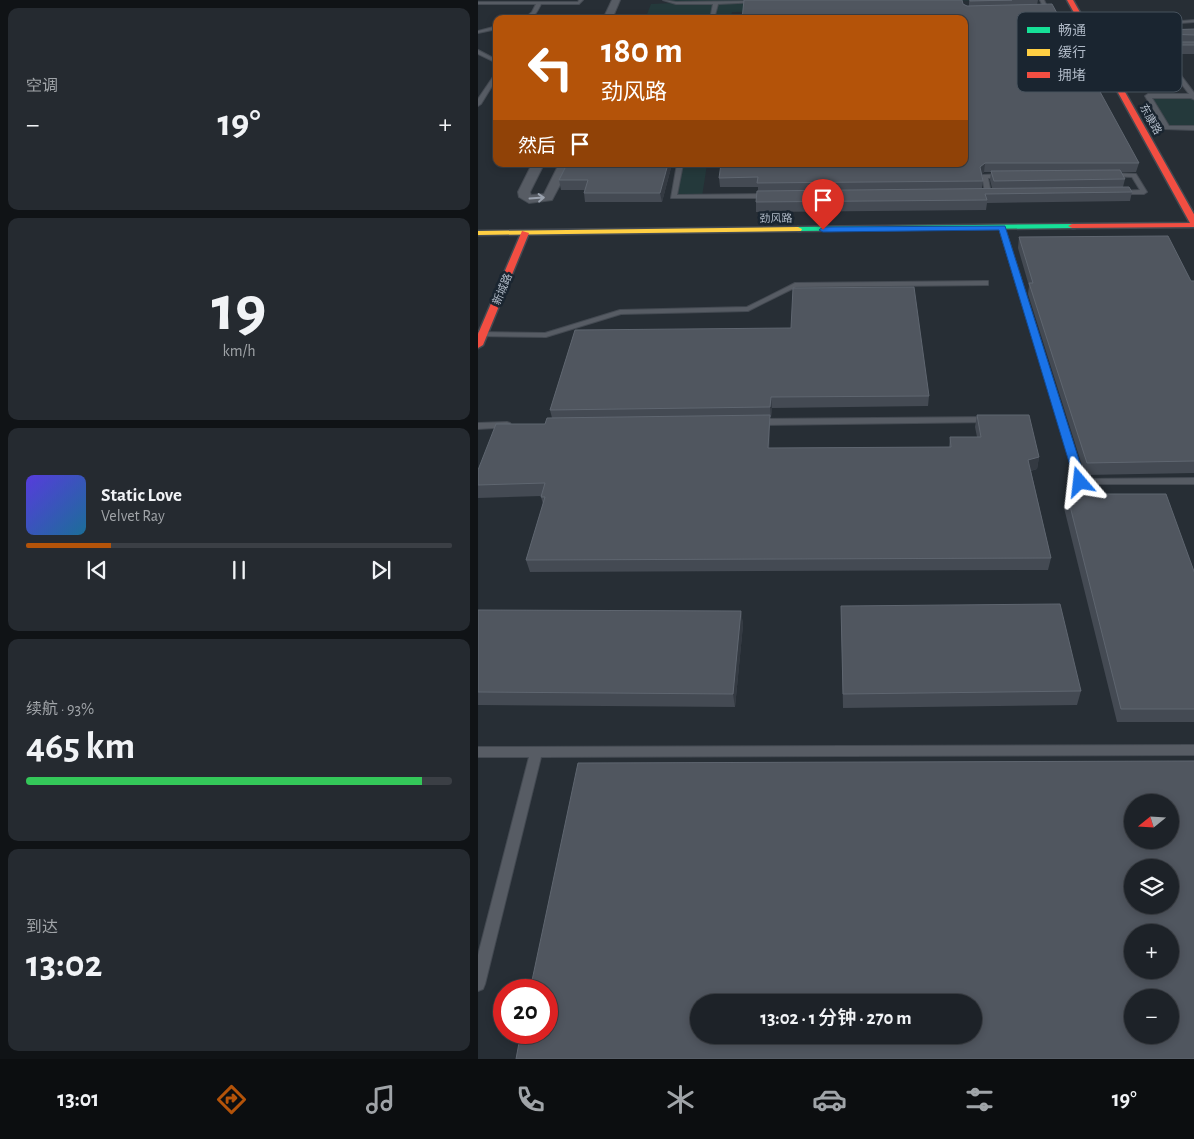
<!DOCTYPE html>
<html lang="zh">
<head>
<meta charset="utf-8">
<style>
  body { margin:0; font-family:"Alegreya Sans","Noto Sans SC",sans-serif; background:#252a30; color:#f1f3f6; height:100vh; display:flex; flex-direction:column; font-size:19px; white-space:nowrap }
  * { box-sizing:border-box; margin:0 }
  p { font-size:16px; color:#a0a4a8 }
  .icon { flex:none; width:28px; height:28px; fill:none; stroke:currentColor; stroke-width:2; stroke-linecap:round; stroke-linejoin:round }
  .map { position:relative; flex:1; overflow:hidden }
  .panel { display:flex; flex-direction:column; gap:8px; padding:8px; background:#101316; width:478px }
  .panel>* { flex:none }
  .banner { position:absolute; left:15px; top:15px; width:475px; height:152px; border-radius:10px; box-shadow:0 2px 8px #0003,0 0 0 1px #3b3f45; background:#b45309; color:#fff; overflow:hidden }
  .needle { width:32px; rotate:252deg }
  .controls { position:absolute; left:646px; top:794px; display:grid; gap:10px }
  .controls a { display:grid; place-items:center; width:55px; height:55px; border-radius:50%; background:#1d2228; box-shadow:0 2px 8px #0003,0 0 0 1px #3b3f45; font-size:25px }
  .speed { position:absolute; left:15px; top:979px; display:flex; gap:10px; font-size:25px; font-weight:700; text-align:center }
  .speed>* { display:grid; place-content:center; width:65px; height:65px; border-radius:50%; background:#1d2228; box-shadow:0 2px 8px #0003,0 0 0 1px #3b3f45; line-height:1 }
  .speed .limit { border:8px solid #d22; background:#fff; color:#111 }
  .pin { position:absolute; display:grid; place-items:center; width:42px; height:42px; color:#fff; margin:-51px -21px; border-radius:50% 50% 50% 0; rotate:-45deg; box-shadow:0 0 5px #0007 }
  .pin .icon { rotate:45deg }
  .me { position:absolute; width:55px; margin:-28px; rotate:343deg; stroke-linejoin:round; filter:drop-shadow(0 0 4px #0008) }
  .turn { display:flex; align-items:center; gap:18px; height:105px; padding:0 25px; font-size:22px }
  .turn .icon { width:65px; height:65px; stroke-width:2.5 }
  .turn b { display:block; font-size:35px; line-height:42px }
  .then { display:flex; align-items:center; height:48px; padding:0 25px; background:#0003; gap:10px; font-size:19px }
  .big { font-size:38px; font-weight:600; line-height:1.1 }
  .panel .widget { flex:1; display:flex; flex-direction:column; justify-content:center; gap:8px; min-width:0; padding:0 18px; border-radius:10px; background:#252a30 }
  .panel .dial { align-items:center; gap:0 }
  .dial b { font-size:65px; line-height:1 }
  .song { display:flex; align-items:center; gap:15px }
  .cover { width:60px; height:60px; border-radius:8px; background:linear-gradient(135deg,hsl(250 70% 55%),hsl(200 70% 35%)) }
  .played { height:5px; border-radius:2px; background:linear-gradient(90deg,#b45309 20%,#3b3f45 20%) }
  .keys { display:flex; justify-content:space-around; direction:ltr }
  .heat { display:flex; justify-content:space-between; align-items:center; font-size:28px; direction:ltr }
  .charge { height:8px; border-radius:4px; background:linear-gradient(90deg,#34c759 93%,#3b3f45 0) }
  .trip { position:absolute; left:212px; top:994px; width:292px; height:50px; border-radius:25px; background:#1d2228; box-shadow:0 2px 8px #0003,0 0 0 1px #3b3f45; font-weight:600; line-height:50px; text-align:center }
  .dock { display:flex; height:80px; justify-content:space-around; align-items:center; background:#0c0e10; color:#a0a4a8 }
  .dock .icon { width:35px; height:35px }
  .dock .active { color:#b45309 }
  .dock b { font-size:22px; color:#f1f3f6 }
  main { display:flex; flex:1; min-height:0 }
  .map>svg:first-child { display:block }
  .green { fill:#24393b }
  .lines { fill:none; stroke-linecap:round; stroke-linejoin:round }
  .lane-casing { stroke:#444a52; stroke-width:2 }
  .street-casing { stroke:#444a52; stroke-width:2 }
  .fast-casing { stroke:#444a52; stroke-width:3 }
  .slow-casing { stroke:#444a52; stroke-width:3 }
  .jam-casing { stroke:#444a52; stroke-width:3 }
  .lane { fill:#575c64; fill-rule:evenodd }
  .street { fill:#575c64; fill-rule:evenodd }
  .fast { fill:#16e098; fill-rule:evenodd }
  .slow { fill:#ffcf43; fill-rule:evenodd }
  .jam { fill:#f24e42; fill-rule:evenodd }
  .wall { fill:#444a53; fill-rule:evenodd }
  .shaded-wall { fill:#343a42 }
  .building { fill:#50565f; stroke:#5f6670; fill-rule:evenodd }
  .oneway { stroke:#9aa2ae }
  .route { fill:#1a73e8; stroke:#114b97 }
  .labels { text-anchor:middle; stroke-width:5; stroke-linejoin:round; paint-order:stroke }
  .far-street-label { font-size:11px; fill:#b0bac7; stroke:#1a2530 }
  .key { fill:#1a2530; stroke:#47525d; stroke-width:1 }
  .key-label { font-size:14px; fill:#b0bac7 }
</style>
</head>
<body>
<main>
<section class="panel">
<div class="widget"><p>空调</p>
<div class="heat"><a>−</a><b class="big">19°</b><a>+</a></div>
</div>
<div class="widget dial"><b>19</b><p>km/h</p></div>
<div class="widget">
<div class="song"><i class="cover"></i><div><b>Static Love</b><p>Velvet Ray</p></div></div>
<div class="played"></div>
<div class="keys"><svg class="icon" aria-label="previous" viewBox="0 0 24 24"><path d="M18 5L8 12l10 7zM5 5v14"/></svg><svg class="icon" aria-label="pause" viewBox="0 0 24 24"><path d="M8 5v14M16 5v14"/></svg><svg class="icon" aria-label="next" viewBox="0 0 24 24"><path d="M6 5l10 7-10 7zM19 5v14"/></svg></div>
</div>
<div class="widget"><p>续航 · 93%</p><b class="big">465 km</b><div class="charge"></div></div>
<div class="widget"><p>到达</p><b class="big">13:02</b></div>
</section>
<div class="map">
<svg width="717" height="1059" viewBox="0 0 717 1059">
  <rect width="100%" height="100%" fill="#272e35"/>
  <path class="green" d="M187 0H564L398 1 400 11 254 12 253 19H167L173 4 195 3Z
    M670 96H716V128H689Z
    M202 164H229L224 197H195Z"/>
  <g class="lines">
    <defs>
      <path id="lane" d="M101 0H105L101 4H63C59 12 56 19 46 19L54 12 58 4H0V2H100Z
        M185 0 198 2 278 1 280 2 240 4 236 19H232L235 4H198Z
        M562 0H566L571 11H561V9H566Z
        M717 20V22L608 30 606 29Z
        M19 26V29L0 33V31Z
        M679 45H717V49H683L717 94V100L713 98H674L691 126H717V130L687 129 667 96 670 94H711L676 47Z
        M0 50 19 60V63L0 54Z
        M19 71V78L3 104 0 106V99Z
        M199 164H205L199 195 292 194 295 196 292 198H193Z
        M632 173 658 174 669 192 666 194H640L639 193 642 191 662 190 654 177 630 176 629 175Z
        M504 175 525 174 528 176 525 178H510L513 193 510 195 507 193Z
        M522 227 527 228 606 479 717 478V484H599L521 228Z
        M507 281H510V285L318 287 270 311 143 314 68 337 0 336V332L67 333 142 310 269 307 317 283Z
        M511 417 514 418 515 420 514 422 278 425 274 422 278 419Z
        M29 422 32 423 33 425 32 427 0 429V423Z
        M717 745V755L63 757 7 984 5 989 0 991V955L51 757H0V747Z"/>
      <path id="street" d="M134 0H142L134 19H125Z
        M54 164H66L52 192 53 195 66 194 81 164H93L74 200 51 203 41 197 40 192Z"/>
      <path id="fast" d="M594 224 598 226 597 228 320 231 316 229 320 227Z"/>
      <path id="slow" d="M320 227 324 229 323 231 0 235V231Z"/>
      <path id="jam" d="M589 0H595L717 216V227L594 228 590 226 594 224 712 223Z
        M44 231 51 233 5 345 0 348V334Z"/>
    </defs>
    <use href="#lane" class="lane-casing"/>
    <use href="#street" class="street-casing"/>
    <use href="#fast" class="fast-casing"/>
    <use href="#slow" class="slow-casing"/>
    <use href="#jam" class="jam-casing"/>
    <use href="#lane" class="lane"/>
    <use href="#street" class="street"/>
    <use href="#fast" class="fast"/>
    <use href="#slow" class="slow"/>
    <use href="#jam" class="jam"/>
  </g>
  <path class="wall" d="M491 0H560L559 5 661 163 658 172H643L647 179 645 187 654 192 652 201 509 203 508 210 278 212V202L280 191V187H242L241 178 485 4 489 6H491ZM506 172H513L512 180 514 188H504L505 181 504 174Z
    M634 20 689 78 687 89H667L632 30Z
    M717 29V54H694L692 51 693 43H685L682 39 684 30Z
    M89 164H194L184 202H107L106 193 107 190H83L81 180Z
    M541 237 713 281H717V473L607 475 550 294 551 286 540 248Z
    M97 330 451 396 450 406 294 408 293 417H292V427L291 448 471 447 472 437H499L497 427 499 415 561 457 559 469 553 471 573 558 570 570 52 572 48 560 65 504 63 497V496L0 498V470L67 424 74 418 72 410Z
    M589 494 717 574V722H639L586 508Z
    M363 606 603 691 599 705 365 708Z
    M0 610 263 611 265 625 257 707 0 705Z"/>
  <path class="shaded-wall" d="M507 163 506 172 501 176 502 167Z
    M190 164H194L184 202 182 193Z
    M293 397 294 408 293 417 292 407Z
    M292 415V427L291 460 290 448Z
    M561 457 559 469 548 472 550 460Z
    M263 611 265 625 257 707 255 694Z"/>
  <path class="building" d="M266 0H484L485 4 489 6 574 4 661 163H507L502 167 505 181 279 183 280 177 241 178 243 164H486V19H264Z
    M492 0H534L492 1Z
    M717 29V35L687 34 684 30Z
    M694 42H717V45H696Z
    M89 164H190L182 193H106L110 180H81Z
    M642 170 647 179 516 181 513 171Z
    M651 187 654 192 507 194 509 200 278 202 279 191Z
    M690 236 713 281H717V461L609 463 551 283H555L541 237Z
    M436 287 451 396 293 397 292 407 72 410 97 330 313 328 315 288Z
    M292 415 290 448 473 447 472 437H503L499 415H551L561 457 550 460 573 558 48 560 67 497H63L67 483 0 485V470L18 424H67L69 418Z
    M589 494H688L717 574V709H643Z
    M582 604 603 691 365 694 363 606Z
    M0 610 263 611 255 694 0 692Z
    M717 761V1059H38L43 1032H69V990H52L100 763ZM655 802H692V840H655ZM655 868H692V905H655ZM655 932H692V970H655ZM655 998H692V1035H655ZM221 1002H496V1035H221Z"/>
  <defs><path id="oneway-shaft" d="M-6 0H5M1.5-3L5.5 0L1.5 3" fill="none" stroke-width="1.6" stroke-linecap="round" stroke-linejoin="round" transform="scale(1.25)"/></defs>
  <use class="oneway" href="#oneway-shaft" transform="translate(59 198) rotate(-4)"/>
  <path class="route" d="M527 226 608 482 606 484 602 485 597 482 521 230 345 232 341 230 345 227Z"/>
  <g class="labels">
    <g class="far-street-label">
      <text transform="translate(673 119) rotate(61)" y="4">东康路</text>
      <text transform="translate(298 218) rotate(-1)" y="4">劲风路</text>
      <text transform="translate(24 289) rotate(-67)" y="4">新城路</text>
    </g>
  </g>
  <rect x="539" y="12" width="165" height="80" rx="8" class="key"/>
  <rect x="549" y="27" width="23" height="6" fill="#16e098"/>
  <rect x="549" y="49" width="23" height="7" fill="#ffcf43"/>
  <rect x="549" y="72" width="23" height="6" fill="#f24e42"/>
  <g class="key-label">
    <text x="580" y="35">畅通</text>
    <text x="580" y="57">缓行</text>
    <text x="580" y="80">拥堵</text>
  </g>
</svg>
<div class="controls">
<a><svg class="needle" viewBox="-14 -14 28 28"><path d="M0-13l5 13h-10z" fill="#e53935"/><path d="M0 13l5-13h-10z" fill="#a0a4a8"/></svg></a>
<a><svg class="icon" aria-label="layers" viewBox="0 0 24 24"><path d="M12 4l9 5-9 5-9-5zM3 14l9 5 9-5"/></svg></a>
<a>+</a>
<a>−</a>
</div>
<div class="speed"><div class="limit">20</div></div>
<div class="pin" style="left:345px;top:230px;background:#d93025"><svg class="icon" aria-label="arrive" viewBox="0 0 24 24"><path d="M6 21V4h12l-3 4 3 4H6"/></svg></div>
<svg class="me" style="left:602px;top:482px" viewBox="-20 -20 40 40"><path d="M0-17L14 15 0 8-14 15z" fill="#1a73e8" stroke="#fff" stroke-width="4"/></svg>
<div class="trip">13:02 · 1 分钟 · 270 m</div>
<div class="banner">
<div class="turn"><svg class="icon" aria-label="left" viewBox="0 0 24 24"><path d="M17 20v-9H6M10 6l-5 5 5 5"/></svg><div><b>180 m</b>劲风路</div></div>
<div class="then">然后<svg class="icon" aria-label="arrive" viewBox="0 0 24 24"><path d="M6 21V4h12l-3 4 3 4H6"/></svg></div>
</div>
</div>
</main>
<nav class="dock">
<b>13:01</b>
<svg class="icon active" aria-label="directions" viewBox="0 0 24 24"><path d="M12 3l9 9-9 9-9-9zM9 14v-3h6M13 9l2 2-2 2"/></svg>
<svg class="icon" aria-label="music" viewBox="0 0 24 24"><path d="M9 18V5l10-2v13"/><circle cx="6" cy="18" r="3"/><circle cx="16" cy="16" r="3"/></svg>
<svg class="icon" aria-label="phone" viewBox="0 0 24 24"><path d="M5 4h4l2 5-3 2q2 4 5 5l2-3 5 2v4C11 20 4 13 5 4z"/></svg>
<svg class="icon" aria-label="climate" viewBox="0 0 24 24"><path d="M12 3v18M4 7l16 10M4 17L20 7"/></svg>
<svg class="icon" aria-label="car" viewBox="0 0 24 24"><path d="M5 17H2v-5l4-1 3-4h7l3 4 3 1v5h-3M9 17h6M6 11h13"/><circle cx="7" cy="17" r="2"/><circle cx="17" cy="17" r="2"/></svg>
<svg class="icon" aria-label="filters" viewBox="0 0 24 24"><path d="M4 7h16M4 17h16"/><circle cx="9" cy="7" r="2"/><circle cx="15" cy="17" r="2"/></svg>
<b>19°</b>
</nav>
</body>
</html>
